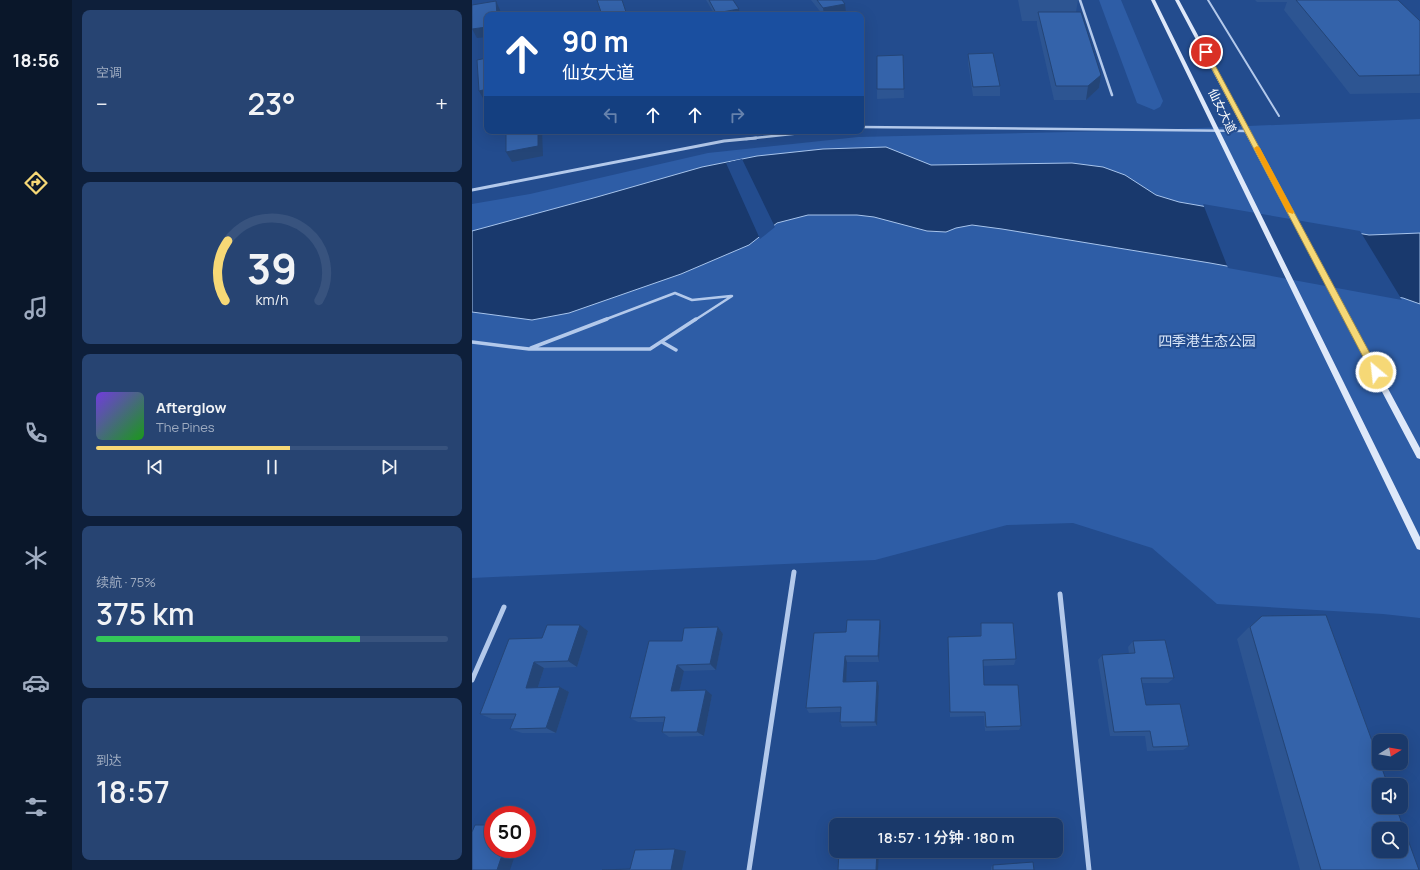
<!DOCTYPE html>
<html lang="zh">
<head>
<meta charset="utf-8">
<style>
  body { margin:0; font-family:Manrope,"Noto Sans SC",sans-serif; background:#274472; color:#f1f3f6; height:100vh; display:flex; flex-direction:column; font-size:15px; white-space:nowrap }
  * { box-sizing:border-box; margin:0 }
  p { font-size:13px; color:#9facc1 }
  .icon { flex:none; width:22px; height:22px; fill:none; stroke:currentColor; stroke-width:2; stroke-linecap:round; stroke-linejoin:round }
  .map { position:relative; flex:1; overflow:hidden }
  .details { display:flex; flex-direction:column; gap:10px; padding:10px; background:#0e1f3a; width:400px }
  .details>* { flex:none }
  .top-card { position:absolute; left:12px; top:12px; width:380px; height:122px; border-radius:8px; box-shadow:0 4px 16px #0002,0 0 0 1px #38537e; background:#1a4fa0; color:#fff; overflow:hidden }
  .needle { width:26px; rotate:79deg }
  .fabs { position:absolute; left:900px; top:734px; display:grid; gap:8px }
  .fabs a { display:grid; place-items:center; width:36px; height:36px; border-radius:8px; background:#1a396a; box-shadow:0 4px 16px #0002,0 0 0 1px #38537e; font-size:20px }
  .speed { position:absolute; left:12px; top:806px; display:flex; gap:8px; font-size:20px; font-weight:700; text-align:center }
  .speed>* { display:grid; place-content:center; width:52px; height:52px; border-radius:50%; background:#1a396a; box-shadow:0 4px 16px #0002,0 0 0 1px #38537e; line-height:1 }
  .speed .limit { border:6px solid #d22; background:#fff; color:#111 }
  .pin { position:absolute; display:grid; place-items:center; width:34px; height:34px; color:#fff; margin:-17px; border:2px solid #fff; border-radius:50%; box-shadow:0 1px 4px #0007 }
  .me { position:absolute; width:44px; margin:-22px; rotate:332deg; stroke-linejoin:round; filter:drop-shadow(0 0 3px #0008) }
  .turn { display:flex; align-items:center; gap:14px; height:84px; padding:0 12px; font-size:18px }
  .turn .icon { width:52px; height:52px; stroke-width:2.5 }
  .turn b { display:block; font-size:28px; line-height:34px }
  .lanes { display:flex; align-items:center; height:38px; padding:0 12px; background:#0003; justify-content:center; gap:20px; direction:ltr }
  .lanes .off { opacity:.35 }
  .big { font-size:30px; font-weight:600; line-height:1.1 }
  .details .card { flex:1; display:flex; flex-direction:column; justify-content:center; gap:6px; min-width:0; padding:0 14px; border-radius:8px; background:#274472 }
  .details .dial { align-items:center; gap:0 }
  .dial svg { height:104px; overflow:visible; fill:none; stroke:#38537e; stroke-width:7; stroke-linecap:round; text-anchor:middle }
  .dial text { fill:#f1f3f6; stroke:none }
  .song { display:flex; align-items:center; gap:12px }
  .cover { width:48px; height:48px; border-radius:6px; background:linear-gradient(135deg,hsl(260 70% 55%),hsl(120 70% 35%)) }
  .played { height:4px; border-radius:2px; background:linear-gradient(90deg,#f6d876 55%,#38537e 55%) }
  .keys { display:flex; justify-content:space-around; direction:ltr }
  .heat { display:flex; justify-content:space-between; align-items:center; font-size:22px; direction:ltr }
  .charge { height:6px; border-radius:3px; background:linear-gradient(90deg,#34c759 75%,#38537e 0) }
  .trip { position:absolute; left:357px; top:818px; width:234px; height:40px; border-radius:8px; background:#1a396a; box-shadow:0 4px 16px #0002,0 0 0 1px #38537e; font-weight:600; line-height:40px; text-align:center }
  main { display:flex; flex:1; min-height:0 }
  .tab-bar { display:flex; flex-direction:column; width:72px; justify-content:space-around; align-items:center; background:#0a172a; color:#9facc1 }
  .tab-bar .icon { width:28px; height:28px }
  .tab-bar .active { color:#f6d876 }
  .tab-bar b { font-size:18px; color:#f1f3f6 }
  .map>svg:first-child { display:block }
  .green { fill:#2e5da6 }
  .water { fill:#19396d; stroke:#a7c4ec }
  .pier { fill:#234c8e }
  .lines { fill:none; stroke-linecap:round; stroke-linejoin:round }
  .pedestrian-far2 { stroke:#b3c9eb; stroke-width:2 }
  .pedestrian-far1 { stroke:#b3c9eb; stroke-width:2.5 }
  .pedestrian { stroke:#b3c9eb; stroke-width:3.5 }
  .minor-far2 { stroke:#b3c9eb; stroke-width:2.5 }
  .minor-far1 { stroke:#b3c9eb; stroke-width:3 }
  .minor { stroke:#b3c9eb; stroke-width:5 }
  .secondary { fill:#dee8f9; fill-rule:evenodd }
  .wall { fill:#2d5592 }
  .shaded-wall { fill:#244577 }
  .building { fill:#3463aa; stroke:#244577; fill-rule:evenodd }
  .route { fill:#f6d876; stroke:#a08c4d }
  .slow { fill:#f59e0b }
  .labels { text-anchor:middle; stroke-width:4; stroke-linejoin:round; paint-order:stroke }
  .far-street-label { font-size:12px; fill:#fff; stroke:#234c8e }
  .park-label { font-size:14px; fill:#d8e5f8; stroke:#234c8e }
</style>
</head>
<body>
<main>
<nav class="tab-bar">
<b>18:56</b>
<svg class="icon active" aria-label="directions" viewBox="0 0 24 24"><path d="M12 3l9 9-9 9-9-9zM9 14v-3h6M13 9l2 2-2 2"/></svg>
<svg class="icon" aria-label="music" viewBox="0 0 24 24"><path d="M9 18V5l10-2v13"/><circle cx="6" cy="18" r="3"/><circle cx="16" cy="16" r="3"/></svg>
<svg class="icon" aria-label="phone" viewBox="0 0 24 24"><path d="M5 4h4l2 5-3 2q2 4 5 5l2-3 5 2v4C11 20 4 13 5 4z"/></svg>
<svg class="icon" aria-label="climate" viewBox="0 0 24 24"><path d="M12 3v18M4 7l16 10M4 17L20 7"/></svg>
<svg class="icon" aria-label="car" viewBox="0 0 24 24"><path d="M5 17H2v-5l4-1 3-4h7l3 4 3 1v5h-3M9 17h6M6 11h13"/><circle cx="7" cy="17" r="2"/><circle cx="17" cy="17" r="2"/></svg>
<svg class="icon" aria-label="filters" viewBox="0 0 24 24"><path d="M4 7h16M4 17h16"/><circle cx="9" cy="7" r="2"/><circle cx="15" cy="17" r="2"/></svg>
</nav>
<section class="details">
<div class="card"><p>空调</p>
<div class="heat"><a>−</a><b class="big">23°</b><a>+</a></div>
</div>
<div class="card dial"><svg viewBox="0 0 100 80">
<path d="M14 69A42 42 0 1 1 86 69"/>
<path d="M14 69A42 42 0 0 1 16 23" stroke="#f6d876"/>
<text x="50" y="56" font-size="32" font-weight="700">39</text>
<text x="50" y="72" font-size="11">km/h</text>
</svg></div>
<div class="card">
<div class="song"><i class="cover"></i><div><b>Afterglow</b><p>The Pines</p></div></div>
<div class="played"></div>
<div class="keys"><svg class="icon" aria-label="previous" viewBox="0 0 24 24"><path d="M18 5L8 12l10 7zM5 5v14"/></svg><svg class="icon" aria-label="pause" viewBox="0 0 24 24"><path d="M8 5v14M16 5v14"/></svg><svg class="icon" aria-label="next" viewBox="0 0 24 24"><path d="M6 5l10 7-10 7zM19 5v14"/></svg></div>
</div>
<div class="card"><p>续航 · 75%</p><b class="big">375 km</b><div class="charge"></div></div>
<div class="card"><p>到达</p><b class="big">18:57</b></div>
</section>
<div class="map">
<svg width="948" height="870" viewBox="0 0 948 870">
  <rect width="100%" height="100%" fill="#234c8e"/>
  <path class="green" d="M627 0H649L691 101 688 107 682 110 665 103Z
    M948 119V618L911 614 745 604 680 548 601 523 535 525 403 560 0 578V204L58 194 236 153 386 137 679 130Z"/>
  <path class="water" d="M414 147 459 165 600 163 631 167 653 175 684 195 707 202 897 235 948 233V304L931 298 738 263 530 229 500 225 484 228 474 232 455 231 402 217 385 215H336L305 223 277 245 209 274 97 313 60 320 0 312V231L125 197 230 167 285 156 351 149Z"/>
  <path class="pier" d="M270 159 303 227 288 239 254 163Z
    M731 204 888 231 930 300 756 268Z"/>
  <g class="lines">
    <path class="pedestrian-far2" d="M736 0 807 116"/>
    <path class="pedestrian-far1" d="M132 320 203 293 220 300 259 296
      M223 320 260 296"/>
    <path class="pedestrian" d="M0 342 57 349H178L224 319
      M190 342 204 350
      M59 348 135 319"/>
    <path class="minor-far2" d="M608 0 640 95
      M389 127 776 131
      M274 139 348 131"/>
    <path class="minor-far1" d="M0 190 252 141 284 138"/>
    <path class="minor" d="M588 594 617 870
      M0 680 32 607
      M277 870 322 572"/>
    <path class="secondary" d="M679 0H683L948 537V550L945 549Z
      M703 0H707L948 448V459L945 458Z"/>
  </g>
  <path class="wall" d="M234 0H261L268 15H243Z
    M339 0H370L374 13 361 15H351Z
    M546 0H606L604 12 629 75 627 88 614 100H582L565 25V21H550Z
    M783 0H926L948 21V93L878 94 812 10 815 2H785Z
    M496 54 528 86V96H501L496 63Z
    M431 55 432 98 405 99V89Z
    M790 616 947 870H828L765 639 776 628Z
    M509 623 544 659 542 665 511 666 512 685 549 726 547 730 513 731 512 716 478 717 476 637 508 636V630Z
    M108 625 116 631 105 667 72 668 66 687H88L97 692 84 733H50L38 729 42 719H20L8 714 70 638Z
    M409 626 407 662H375L374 682 405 681 407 686 405 726 370 727 368 722 369 712 337 713 334 708 374 632Z
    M246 627 251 634 244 670 212 671 207 691 240 695 232 736 197 737 190 732 192 722H166L158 718 210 641Z
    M661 641 702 678 696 683H670L674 705 717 746 711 750 675 751 673 736H638L626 660 630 655 657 654 656 647Z
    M521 865 562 870H519V867Z"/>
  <path class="shaded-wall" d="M24 1 28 10 29 15H25Z
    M373 4 374 13 361 15H352L351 8Z
    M267 9 268 15H245L244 13Z
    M15 27V37L5 38 0 29Z
    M629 75 627 88 614 100 616 86Z
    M15 89V100H12L7 91Z
    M66 131H70L71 156 40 162 34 152Z
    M408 620 409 626 407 662 406 656Z
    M108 625 116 631 105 667 96 661Z
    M246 627 251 634 244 670 238 664Z
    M373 656 375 662 374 687 371 682Z
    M62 662 72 668 64 693 54 688Z
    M205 665 212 671 206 696 199 691Z
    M405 681 407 686 405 726 403 722Z
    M88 687 97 692 84 733 74 728Z
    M234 690 240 695 232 736 225 732Z
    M32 849H45L38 870H25Z
    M203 849 214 851 210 870H199Z
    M405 851H407L406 870H404Z"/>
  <path class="building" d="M125 0H150L155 15H130Z
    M237 0H261L267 9 244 13Z
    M345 0H370L373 4 351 8Z
    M824 0H926L948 21V75L887 76Z
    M24 1 25 15H15V27L0 29V5Z
    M566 12H609L629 75 616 86H584Z
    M521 53 528 86 501 87 496 54Z
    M431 55 432 89H405V56Z
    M15 58V89L7 91 5 60Z
    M34 131H66V146L34 152Z
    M854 615 907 760V763H908L916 785H907V807H924L947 870H849L778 627 790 616ZM907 829H929V851H907Z
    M375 620H408L406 656H373L371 682 405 681 403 722H368L369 707 334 708 342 633 374 632Z
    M509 623H541L544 659 511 660 512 685H546L549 726 514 727 513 712H478L476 637 509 636Z
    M75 625H108L96 661 62 662 54 688 88 687 74 728 38 729 44 714H8L37 639 70 638Z
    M246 627 238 664 205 665 199 691 234 690 225 732H190L193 717 158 718 177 641H210L212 628Z
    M693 640 702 678H669L674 705 708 704 717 746 681 747 678 731 642 732 630 655 663 653 661 641Z
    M3 825H21V849H32L25 870H0V832Z
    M203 849 199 870H130L158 869 163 850Z
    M367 851H405L404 870H366Z
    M561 862 562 870H521V865Z"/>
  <path class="route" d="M734 51 736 52 908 372 906 374 904 375 899 372 731 52Z"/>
  <path class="slow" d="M785 146 788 148 822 212 821 214 815 212 782 148Z"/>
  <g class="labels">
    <g class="far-street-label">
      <text transform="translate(750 111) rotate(64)" y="4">仙女大道</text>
    </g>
    <g class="park-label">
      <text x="735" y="346">四季港生态公园</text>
    </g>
  </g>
</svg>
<div class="fabs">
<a><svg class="needle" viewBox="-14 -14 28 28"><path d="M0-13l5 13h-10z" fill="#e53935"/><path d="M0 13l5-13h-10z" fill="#9facc1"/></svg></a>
<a><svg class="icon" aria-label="sound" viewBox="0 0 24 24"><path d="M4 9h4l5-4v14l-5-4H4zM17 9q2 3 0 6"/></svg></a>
<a><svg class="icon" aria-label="search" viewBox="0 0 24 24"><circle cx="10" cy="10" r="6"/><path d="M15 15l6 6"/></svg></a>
</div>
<div class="speed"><div class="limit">50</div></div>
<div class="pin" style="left:734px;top:52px;background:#d93025"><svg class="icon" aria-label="arrive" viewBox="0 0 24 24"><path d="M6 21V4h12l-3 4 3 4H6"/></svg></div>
<svg class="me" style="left:904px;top:372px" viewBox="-20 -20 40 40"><circle r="17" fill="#f6d876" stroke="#fff" stroke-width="3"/><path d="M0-11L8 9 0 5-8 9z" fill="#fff"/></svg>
<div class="trip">18:57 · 1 分钟 · 180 m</div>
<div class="top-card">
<div class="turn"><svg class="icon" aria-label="ahead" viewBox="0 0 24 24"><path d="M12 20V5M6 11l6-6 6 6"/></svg><div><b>90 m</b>仙女大道</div></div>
<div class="lanes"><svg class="icon off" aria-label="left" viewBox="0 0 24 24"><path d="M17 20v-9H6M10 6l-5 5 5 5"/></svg><svg class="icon" aria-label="ahead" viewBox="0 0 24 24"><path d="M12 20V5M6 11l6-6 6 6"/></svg><svg class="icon" aria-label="ahead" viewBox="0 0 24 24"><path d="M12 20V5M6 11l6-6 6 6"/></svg><svg class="icon off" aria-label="right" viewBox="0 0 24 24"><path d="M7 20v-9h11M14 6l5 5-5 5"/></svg></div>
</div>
</div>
</main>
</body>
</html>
